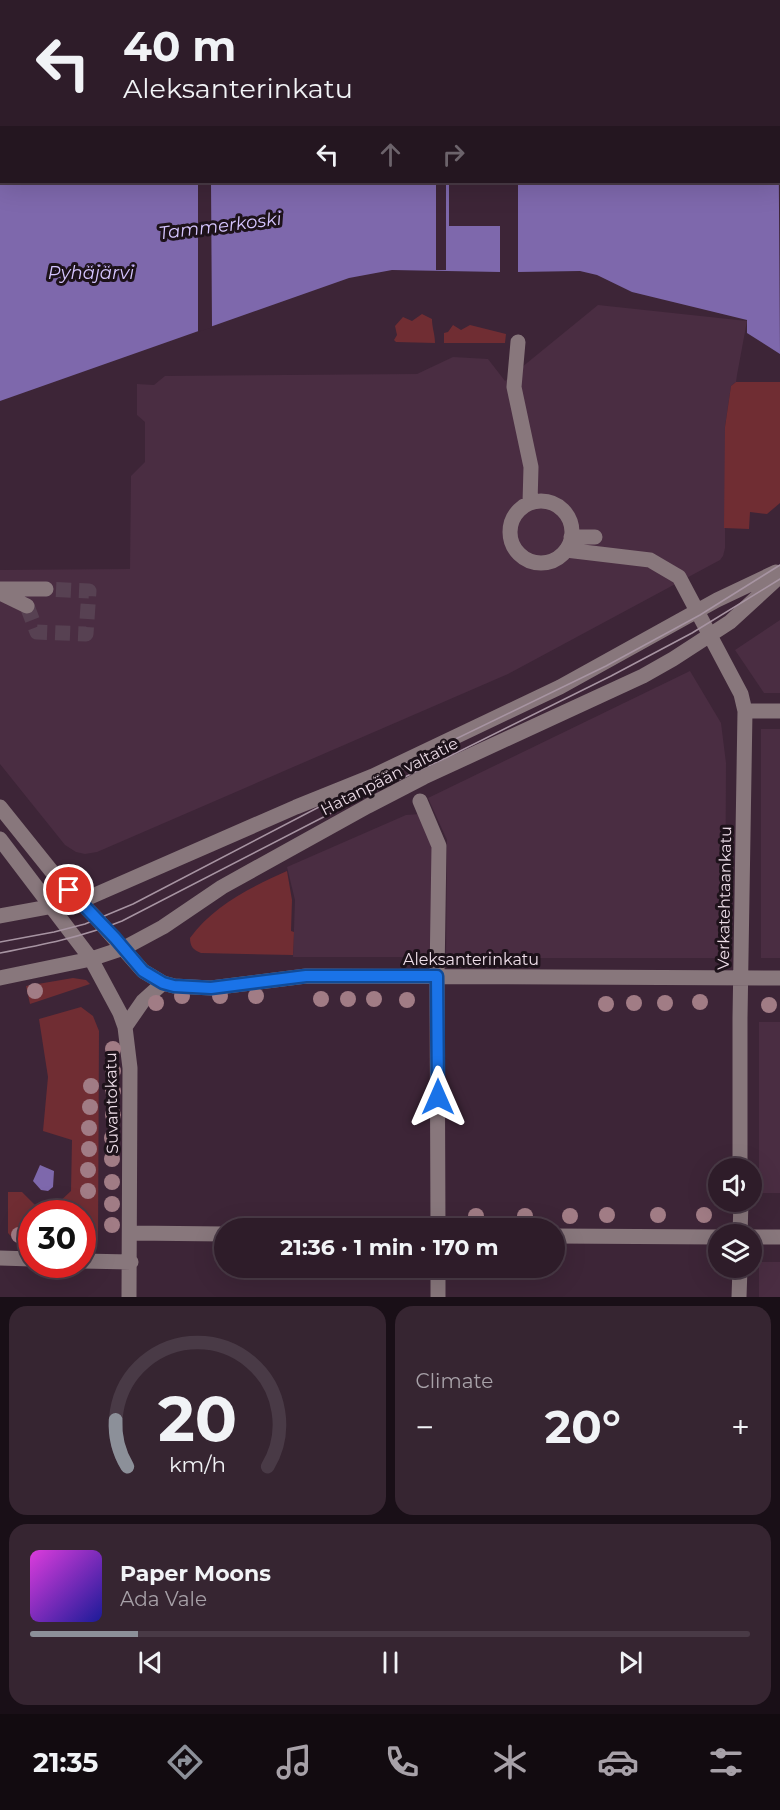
<!DOCTYPE html>
<html lang="en">
<head>
<meta charset="utf-8">
<style>
  body { margin:0; font-family:Montserrat,sans-serif; background:#362531; color:#f1f3f6; height:100vh; display:flex; flex-direction:column; font-size:22px; white-space:nowrap }
  * { box-sizing:border-box; margin:0 }
  p { font-size:20px; color:#a7a1a8 }
  .icon { flex:none; width:33px; height:33px; fill:none; stroke:currentColor; stroke-width:2; stroke-linecap:round; stroke-linejoin:round }
  .map { position:relative; height:1297px; overflow:hidden }
  .drawer { display:flex; flex-direction:column; gap:9px; padding:9px; background:#190f17; flex:1 }
  .drawer>* { flex:none }
  .guide { position:absolute; left:0px; top:0px; width:780px; height:183px; box-shadow:0 6px 24px #0002,0 0 0 2px #493a46; background:#2e1c29; color:#f1f3f6; overflow:hidden }
  .controls { position:absolute; left:708px; top:1158px; display:grid; gap:12px }
  .controls a { display:grid; place-items:center; width:54px; height:54px; border-radius:50%; background:#2e1c29; box-shadow:0 6px 24px #0002,0 0 0 2px #493a46; font-size:30px }
  .speed { position:absolute; left:18px; top:1200px; display:flex; gap:12px; font-size:30px; font-weight:700; text-align:center }
  .speed>* { display:grid; place-content:center; width:78px; height:78px; border-radius:50%; background:#2e1c29; box-shadow:0 6px 24px #0002,0 0 0 2px #493a46; line-height:1 }
  .speed .limit { border:9px solid #d22; background:#fff; color:#111 }
  .pin { position:absolute; display:grid; place-items:center; width:51px; height:51px; color:#fff; margin:-26px; border:3px solid #fff; border-radius:50%; box-shadow:0 2px 6px #0007 }
  .me { position:absolute; width:66px; margin:-33px; rotate:0deg; stroke-linejoin:round; filter:drop-shadow(0 0 4px #0008) }
  .turn { display:flex; align-items:center; gap:21px; height:126px; padding:0 24px; font-size:27px }
  .turn .icon { width:78px; height:78px; stroke-width:2.5 }
  .turn b { display:block; font-size:42px; line-height:51px }
  .lanes { display:flex; align-items:center; height:57px; padding:0 24px; background:#0003; justify-content:center; gap:30px; direction:ltr }
  .lanes .off { opacity:.35 }
  .big { font-size:45px; font-weight:700; line-height:1.1 }
  .drawer .widget { flex:1; display:flex; flex-direction:column; justify-content:center; gap:9px; min-width:0; padding:0 21px; border-radius:18px; background:#362531 }
  .drawer .dial { align-items:center; gap:0 }
  .dial svg { height:156px; overflow:visible; fill:none; stroke:#493a46; stroke-width:7; stroke-linecap:round; text-anchor:middle }
  .dial text { fill:#f1f3f6; stroke:none }
  .song { display:flex; align-items:center; gap:18px }
  .cover { width:72px; height:72px; border-radius:9px; background:linear-gradient(135deg,hsl(300 70% 55%),hsl(240 70% 35%)) }
  .played { height:6px; border-radius:3px; background:linear-gradient(90deg,#8c9099 15%,#493a46 15%) }
  .keys { display:flex; justify-content:space-around; direction:ltr }
  .heat { display:flex; justify-content:space-between; align-items:center; font-size:33px; direction:ltr }
  .drawer .tiles { flex:1; display:grid; gap:9px; grid-template-columns:1fr 1fr }
  .widget:last-child { grid-column:span 2 }
  .trip { position:absolute; left:214px; top:1218px; width:351px; height:60px; border-radius:30px; background:#2e1c29; box-shadow:0 6px 24px #0002,0 0 0 2px #493a46; font-weight:700; line-height:60px; text-align:center }
  .tab-bar { display:flex; height:96px; justify-content:space-around; align-items:center; background:#120b10; color:#a7a1a8 }
  .tab-bar .icon { width:42px; height:42px }
  .tab-bar .active { color:#8c9099 }
  .tab-bar b { font-size:27px; color:#f1f3f6 }
  .map>svg:first-child { display:block }
  .built { fill:#4a2d42 }
  .green { fill:#702d33 }
  .water { fill:#7e68ac }
  .pier { fill:#3d2537 }
  .lines { fill:none; stroke-linecap:round; stroke-linejoin:round }
  .minor-tunnel { stroke:#574152; stroke-width:15; stroke-dasharray:15 8; stroke-linecap:butt }
  .minor { stroke:#88777c; stroke-width:15 }
  .tram { stroke:#a794a2; stroke-width:1.5 }
  .tree { fill:#a17c85 }
  .route-casing { stroke:#114b97; stroke-width:15 }
  .route { stroke:#1a73e8; stroke-width:10 }
  .labels { text-anchor:middle; stroke-width:6; stroke-linejoin:round; paint-order:stroke }
  .street-label { font-size:16px; fill:#eddde8; stroke:#1d121a }
  .water-label { font-size:18px; font-style:italic; fill:#d5c5fe; stroke:#1d121a }
</style>
</head>
<body>
<div class="map">
<svg width="780" height="1297" viewBox="0 0 780 1297">
  <rect width="100%" height="100%" fill="#3d2537"/>
  <path class="built" d="M211 0H780V58L778 2Z
    M598 305 747 321 737 375 736 382 731 386 725 427V548L723 556 720 560 508 674 97 852 85 854 76 852 65 845 0 764V570L130 569 131 476 145 462V422L137 415V384L154 385 165 376 417 374 453 357 488 359 505 381Z
    M780 620V693H764L735 650Z
    M690 671 721 723 726 763 725 958H446L447 840 428 798Z
    M761 729H780V958H761Z
    M420 814 436 852 430 957H293L295 900 287 867 406 815Z
    M759 1022H780V1193H759Z
    M759 1262H780V1297H759Z"/>
  <path class="green" d="M422 314 432 319C432 328 435 334 435 343L396 342 394 340 397 335 395 326 403 317 412 321Z
    M453 325 461 330 470 325 506 334 505 343H444V333L448 332Z
    M736 382H780V503L767 514 750 512 749 529 724 528 725 427 731 386Z
    M287 871 292 900 291 931 294 932 293 955 201 953C193 950 190 946 190 938 213 906 251 887 287 871Z
    M73 978 86 980 90 984 30 1004 26 986Z
    M81 1007 93 1016 99 1031 98 1240 83 1241 82 1214H32L31 1243H17L8 1233V1192H22L36 1206 56 1205 71 1191 72 1140 43 1131 48 1077 39 1019Z"/>
  <path class="water" d="M0 0H224L2 2V182H449V226H500V272L392 270 349 278 0 401Z
    M778 58 780 354 747 333V320L632 292 597 275 580 271 518 272V182H778Z
    M40 1165 54 1171 53 1187 48 1191 41 1190 33 1181Z"/>
  <path class="pier" d="M198 182H211L212 327 198 332Z
    M436 182H446V270H436Z"/>
  <g class="lines">
    <path class="minor-tunnel" d="M27 606 37 632 86 634 89 591 46 589"/>
    <path class="minor" d="M518 342 514 387 531 467 530 503
      M510 532a31 31 0 1 1 62 0a31 31 0 1 1-62 0Z
      M571 537H595
      M566 550 650 560 679 577 741 694 745 711 740 1018V1168
      M0 589H46
      M0 593 27 606
      M745 711H780
      M420 801 439 846 437 976 438 1228
      M0 807 57 878 97 919 143 971 163 983 174 986 211 988 306 976 780 978
      M0 839 91 959 120 1013 125 1027 130 1068 129 1297
      M0 916 81 901 296 807 373 776 560 687 717 600 776 572
      M0 978 91 959 124 948 163 927 222 887 368 806 424 777 643 676 673 659 730 622 780 576
      M125 1027 143 1001 163 983
      M131 1233 225 1234
      M740 1234 741 1202
      M555 1236 718 1237
      M752 1237H780
      M0 1258 32 1259
      M82 1261 131 1262
      M438 1268V1297
      M739 1297 740 1268"/>
    <path class="tram" d="M0 942 54 932 85 924 133 904 367 782 606 666 700 615 780 565
      M0 953C42 945 82 937 122 921L372 792 446 758 611 676 692 633 780 579"/>
  </g>
  <g class="tree">
    <circle cx="35" cy="991" r="8"/>
    <circle cx="182" cy="996" r="8"/>
    <circle cx="220" cy="996" r="8"/>
    <circle cx="256" cy="996" r="8"/>
    <circle cx="321" cy="999" r="8"/>
    <circle cx="348" cy="999" r="8"/>
    <circle cx="374" cy="999" r="8"/>
    <circle cx="407" cy="1000" r="8"/>
    <circle cx="700" cy="1002" r="8"/>
    <circle cx="156" cy="1003" r="8"/>
    <circle cx="634" cy="1003" r="8"/>
    <circle cx="665" cy="1003" r="8"/>
    <circle cx="606" cy="1004" r="8"/>
    <circle cx="769" cy="1005" r="8"/>
    <circle cx="113" cy="1049" r="8"/>
    <circle cx="113" cy="1071" r="8"/>
    <circle cx="91" cy="1086" r="8"/>
    <circle cx="113" cy="1091" r="8"/>
    <circle cx="90" cy="1107" r="8"/>
    <circle cx="113" cy="1115" r="8"/>
    <circle cx="89" cy="1128" r="8"/>
    <circle cx="112" cy="1138" r="8"/>
    <circle cx="89" cy="1149" r="8"/>
    <circle cx="112" cy="1159" r="8"/>
    <circle cx="88" cy="1170" r="8"/>
    <circle cx="112" cy="1182" r="8"/>
    <circle cx="88" cy="1191" r="8"/>
    <circle cx="112" cy="1204" r="8"/>
    <circle cx="607" cy="1215" r="8"/>
    <circle cx="658" cy="1215" r="8"/>
    <circle cx="704" cy="1215" r="8"/>
    <circle cx="476" cy="1216" r="8"/>
    <circle cx="525" cy="1216" r="8"/>
    <circle cx="570" cy="1216" r="8"/>
    <circle cx="112" cy="1225" r="8"/>
    <circle cx="19" cy="1235" r="8"/>
  </g>
  <g class="lines">
    <defs>
      <path id="route" d="M69 890 115 938 143 971 163 983 174 986 211 988 306 976H437L438 1097"/>
    </defs>
    <use href="#route" class="route-casing"/>
    <use href="#route" class="route"/>
  </g>
  <g class="labels">
    <g class="street-label">
      <text transform="translate(389 776) rotate(-27)" y="6">Hatanpään valtatie</text>
      <text transform="translate(724 898) rotate(-89)" y="6">Verkatehtaankatu</text>
      <text x="471" y="965">Aleksanterinkatu</text>
      <text transform="translate(111 1103) rotate(-91)" y="6">Suvantokatu</text>
    </g>
    <g class="water-label">
      <text transform="translate(220 226) rotate(-7)" y="6">Tammerkoski</text>
      <text x="91" y="279">Pyhäjärvi</text>
    </g>
  </g>
</svg>
<div class="controls">
<a><svg class="icon" aria-label="sound" viewBox="0 0 24 24"><path d="M4 9h4l5-4v14l-5-4H4zM17 9q2 3 0 6"/></svg></a>
<a><svg class="icon" aria-label="layers" viewBox="0 0 24 24"><path d="M12 4l9 5-9 5-9-5zM3 14l9 5 9-5"/></svg></a>
</div>
<div class="speed"><div class="limit">30</div></div>
<div class="pin" style="left:69px;top:890px;background:#d93025"><svg class="icon" aria-label="arrive" viewBox="0 0 24 24"><path d="M6 21V4h12l-3 4 3 4H6"/></svg></div>
<svg class="me" style="left:438px;top:1097px" viewBox="-20 -20 40 40"><path d="M0-17L14 15 0 8-14 15z" fill="#1a73e8" stroke="#fff" stroke-width="4"/></svg>
<div class="trip">21:36 · 1 min · 170 m</div>
<div class="guide">
<div class="turn"><svg class="icon" aria-label="left" viewBox="0 0 24 24"><path d="M17 20v-9H6M10 6l-5 5 5 5"/></svg><div><b>40 m</b>Aleksanterinkatu</div></div>
<div class="lanes"><svg class="icon" aria-label="left" viewBox="0 0 24 24"><path d="M17 20v-9H6M10 6l-5 5 5 5"/></svg><svg class="icon off" aria-label="ahead" viewBox="0 0 24 24"><path d="M12 20V5M6 11l6-6 6 6"/></svg><svg class="icon off" aria-label="right" viewBox="0 0 24 24"><path d="M7 20v-9h11M14 6l5 5-5 5"/></svg></div>
</div>
</div>
<section class="drawer">
<div class="tiles">
<div class="widget dial"><svg viewBox="0 0 100 80">
<path d="M14 69A42 42 0 1 1 86 69"/>
<path d="M14 69A42 42 0 0 1 8 45" stroke="#8c9099"/>
<text x="50" y="56" font-size="32" font-weight="700">20</text>
<text x="50" y="72" font-size="11">km/h</text>
</svg></div>
<div class="widget"><p>Climate</p>
<div class="heat"><a>−</a><b class="big">20°</b><a>+</a></div>
</div>
<div class="widget">
<div class="song"><i class="cover"></i><div><b>Paper Moons</b><p>Ada Vale</p></div></div>
<div class="played"></div>
<div class="keys"><svg class="icon" aria-label="previous" viewBox="0 0 24 24"><path d="M18 5L8 12l10 7zM5 5v14"/></svg><svg class="icon" aria-label="pause" viewBox="0 0 24 24"><path d="M8 5v14M16 5v14"/></svg><svg class="icon" aria-label="next" viewBox="0 0 24 24"><path d="M6 5l10 7-10 7zM19 5v14"/></svg></div>
</div>
</div>
</section>
<nav class="tab-bar">
<b>21:35</b>
<svg class="icon active" aria-label="directions" viewBox="0 0 24 24"><path d="M12 3l9 9-9 9-9-9zM9 14v-3h6M13 9l2 2-2 2"/></svg>
<svg class="icon" aria-label="music" viewBox="0 0 24 24"><path d="M9 18V5l10-2v13"/><circle cx="6" cy="18" r="3"/><circle cx="16" cy="16" r="3"/></svg>
<svg class="icon" aria-label="phone" viewBox="0 0 24 24"><path d="M5 4h4l2 5-3 2q2 4 5 5l2-3 5 2v4C11 20 4 13 5 4z"/></svg>
<svg class="icon" aria-label="climate" viewBox="0 0 24 24"><path d="M12 3v18M4 7l16 10M4 17L20 7"/></svg>
<svg class="icon" aria-label="car" viewBox="0 0 24 24"><path d="M5 17H2v-5l4-1 3-4h7l3 4 3 1v5h-3M9 17h6M6 11h13"/><circle cx="7" cy="17" r="2"/><circle cx="17" cy="17" r="2"/></svg>
<svg class="icon" aria-label="filters" viewBox="0 0 24 24"><path d="M4 7h16M4 17h16"/><circle cx="9" cy="7" r="2"/><circle cx="15" cy="17" r="2"/></svg>
</nav>
</body>
</html>
